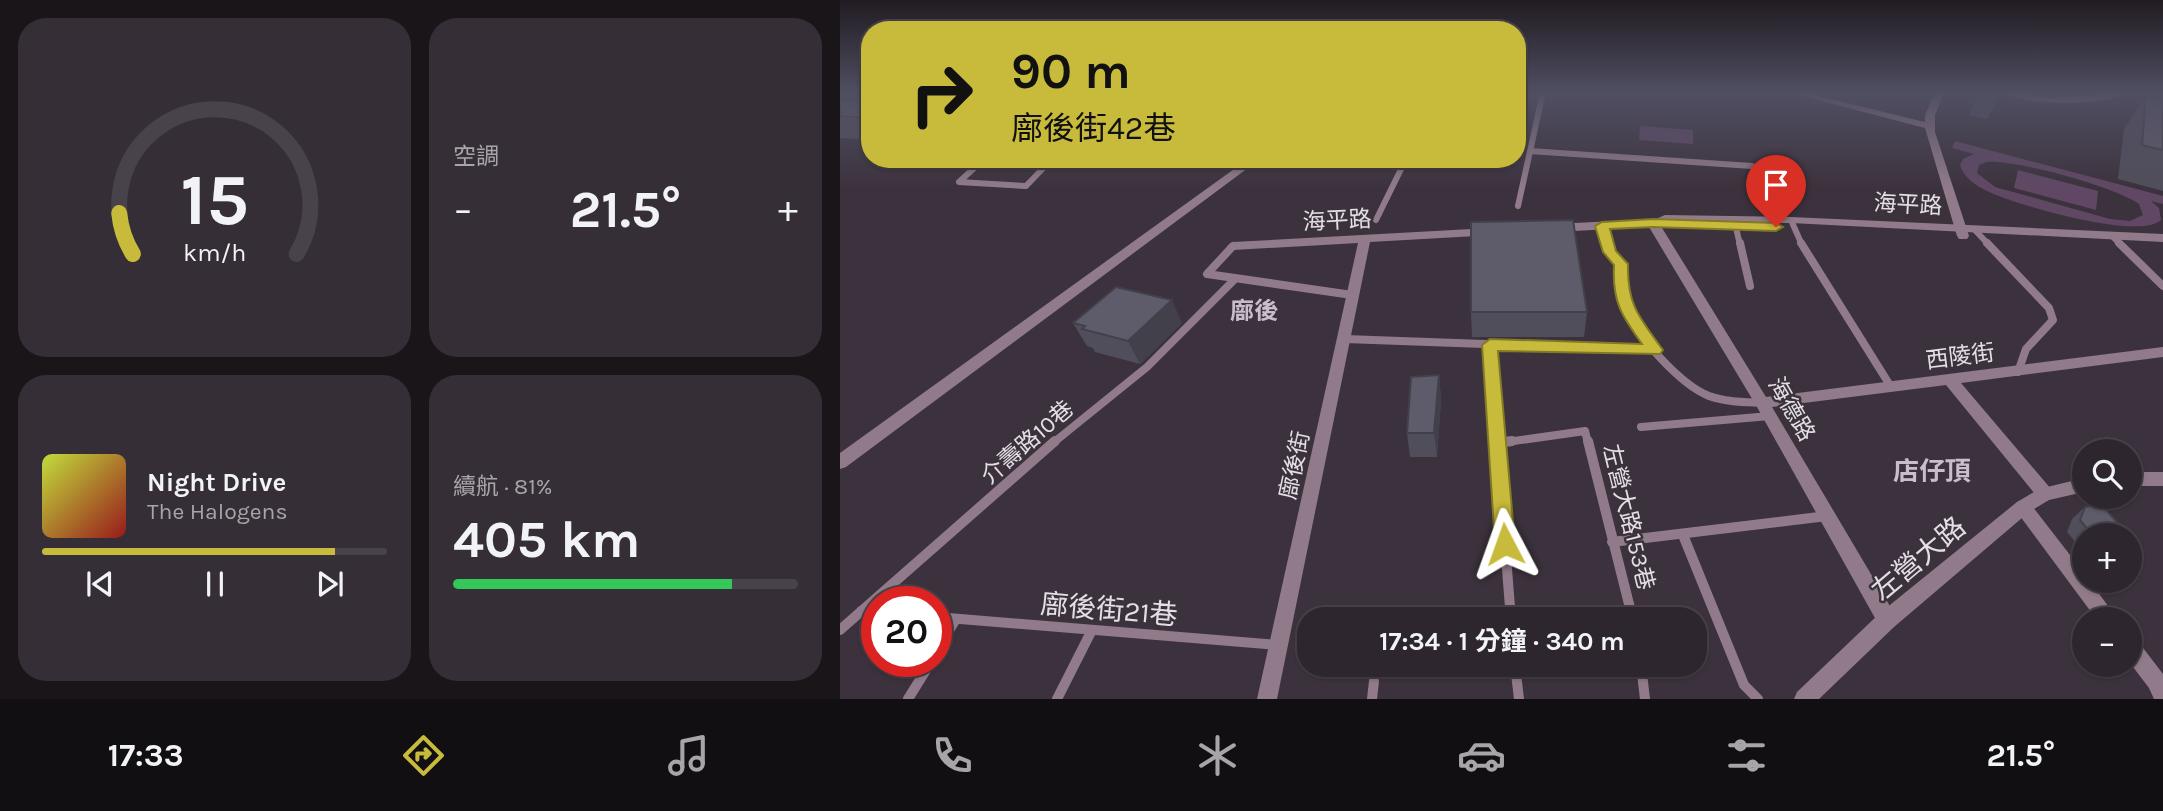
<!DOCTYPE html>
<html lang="zh-TW">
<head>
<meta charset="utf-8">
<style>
  body { margin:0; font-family:Karla,"Noto Sans TC",sans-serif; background:#352e36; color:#f1f3f6; height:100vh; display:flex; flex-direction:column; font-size:26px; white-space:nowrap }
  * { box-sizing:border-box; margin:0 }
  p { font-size:23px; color:#a7a5aa }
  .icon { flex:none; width:38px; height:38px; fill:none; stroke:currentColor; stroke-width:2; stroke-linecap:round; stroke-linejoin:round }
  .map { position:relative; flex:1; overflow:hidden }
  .sheet { display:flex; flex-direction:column; gap:18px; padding:18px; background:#191519; width:840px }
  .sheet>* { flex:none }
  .hud { position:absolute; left:21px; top:21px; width:665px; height:147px; border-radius:28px; box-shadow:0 2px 5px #0004,0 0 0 2px #48434a; background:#c8bb3b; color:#111; overflow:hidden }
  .buttons { position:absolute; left:1232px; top:439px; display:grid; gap:14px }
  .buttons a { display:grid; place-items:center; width:70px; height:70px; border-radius:50%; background:#2d262e; box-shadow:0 2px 5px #0004,0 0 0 2px #48434a; font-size:35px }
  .speed { position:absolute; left:21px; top:586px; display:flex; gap:14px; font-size:35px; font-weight:700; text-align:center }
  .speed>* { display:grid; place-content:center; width:91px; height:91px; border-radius:50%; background:#2d262e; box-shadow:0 2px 5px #0004,0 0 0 2px #48434a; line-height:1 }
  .speed .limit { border:10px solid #d22; background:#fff; color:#111 }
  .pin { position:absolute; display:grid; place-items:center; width:60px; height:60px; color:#fff; margin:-72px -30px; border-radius:50% 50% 50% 0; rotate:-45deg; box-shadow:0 0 7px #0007 }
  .pin .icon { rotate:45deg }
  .me { position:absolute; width:77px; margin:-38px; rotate:356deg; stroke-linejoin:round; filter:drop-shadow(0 0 5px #0008) }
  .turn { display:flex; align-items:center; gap:24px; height:147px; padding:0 35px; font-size:32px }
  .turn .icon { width:91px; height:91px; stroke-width:2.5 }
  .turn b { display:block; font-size:49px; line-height:60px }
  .big { font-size:52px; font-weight:700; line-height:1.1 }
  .sheet .card { flex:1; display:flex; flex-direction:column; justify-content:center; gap:10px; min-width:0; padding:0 24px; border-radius:28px; background:#352e36 }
  .sheet .dial { align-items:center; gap:0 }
  .dial svg { height:182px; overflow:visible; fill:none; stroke:#48434a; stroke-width:7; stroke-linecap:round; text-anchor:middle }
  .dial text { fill:#f1f3f6; stroke:none }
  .song { display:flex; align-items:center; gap:21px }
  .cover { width:84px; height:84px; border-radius:10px; background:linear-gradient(135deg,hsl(70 70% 55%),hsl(0 70% 35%)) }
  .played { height:7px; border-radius:4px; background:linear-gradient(90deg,#c8bb3b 85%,#48434a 85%) }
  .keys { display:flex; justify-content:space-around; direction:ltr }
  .heat { display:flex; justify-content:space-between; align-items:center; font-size:38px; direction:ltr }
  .charge { height:10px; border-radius:5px; background:linear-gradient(90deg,#34c759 81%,#48434a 0) }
  .sheet .tiles { flex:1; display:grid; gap:18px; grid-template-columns:repeat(2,1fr) }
  .trip { position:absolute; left:457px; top:607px; width:410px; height:70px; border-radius:28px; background:#2d262e; box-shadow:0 2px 5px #0004,0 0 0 2px #48434a; font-weight:700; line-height:70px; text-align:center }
  .menu { display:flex; height:112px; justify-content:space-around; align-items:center; background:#120f12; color:#a7a5aa }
  .menu .icon { width:49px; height:49px }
  .menu .current { color:#c8bb3b }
  .menu b { font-size:32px; color:#f1f3f6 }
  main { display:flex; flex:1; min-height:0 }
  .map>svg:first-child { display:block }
  .green { fill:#604864; fill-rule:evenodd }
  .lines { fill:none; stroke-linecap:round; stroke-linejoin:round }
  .service-far2 { stroke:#917b8a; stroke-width:6 }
  .service-far1 { stroke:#917b8a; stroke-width:8 }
  .service { stroke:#917b8a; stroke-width:10 }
  .minor { fill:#917b8a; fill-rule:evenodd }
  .tertiary { fill:#917b8a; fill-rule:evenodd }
  .wall { fill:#514e5b }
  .shaded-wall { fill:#42404a }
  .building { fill:#5e5b6a; stroke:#42404a; stroke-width:2 }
  .route { fill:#c8bb3b; stroke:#827a26; stroke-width:2 }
  .labels { text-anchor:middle; stroke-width:5; stroke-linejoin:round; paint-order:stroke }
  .street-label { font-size:23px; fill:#e4dee5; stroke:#3c323d }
  .neighbourhood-label { font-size:24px; font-weight:bold; fill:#c9bdcb; stroke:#3c323d }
  .quarter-label { font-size:26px; font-weight:bold; fill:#c9bdcb; stroke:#3c323d }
  .near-street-label { font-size:28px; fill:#e4dee5; stroke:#3c323d }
</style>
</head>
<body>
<main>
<section class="sheet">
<div class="tiles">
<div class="card dial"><svg viewBox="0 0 100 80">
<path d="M14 69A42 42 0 1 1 86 69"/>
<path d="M14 69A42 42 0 0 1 8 51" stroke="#c8bb3b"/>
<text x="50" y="56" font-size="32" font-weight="700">15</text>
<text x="50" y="72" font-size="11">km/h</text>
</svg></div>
<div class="card"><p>空調</p>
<div class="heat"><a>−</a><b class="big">21.5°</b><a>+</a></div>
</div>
<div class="card">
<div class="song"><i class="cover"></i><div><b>Night Drive</b><p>The Halogens</p></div></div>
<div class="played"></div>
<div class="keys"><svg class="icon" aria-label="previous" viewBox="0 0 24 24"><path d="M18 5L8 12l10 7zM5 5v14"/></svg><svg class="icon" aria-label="pause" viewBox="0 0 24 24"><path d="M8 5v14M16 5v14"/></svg><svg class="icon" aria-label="next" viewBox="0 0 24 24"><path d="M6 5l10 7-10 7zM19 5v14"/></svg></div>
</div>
<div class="card"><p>續航 · 81%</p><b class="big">405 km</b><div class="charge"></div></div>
</div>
</section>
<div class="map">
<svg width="1323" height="699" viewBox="0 0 1323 699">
  <rect width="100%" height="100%" fill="#3c323d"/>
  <path class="green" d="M800 126 853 130V144L799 140Z
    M1115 141 1323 196V204L1311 201 1319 208 1321 220C1300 241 1173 204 1147 191 1135 185 1124 178 1120 165L1123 159 1134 154 1112 148ZM1146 162C1175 159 1276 187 1299 204L1303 215 1290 221 1270 219 1155 187 1137 173 1139 165Z
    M1178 170 1258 191 1256 210 1174 188Z"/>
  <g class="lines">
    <path class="service-far2" d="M746 92H775
      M690 151 912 166
      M144 159 119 182 186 186 212 159
      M678 206 703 92
      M894 219 900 245
      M536 220 566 159
      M951 220 962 245
      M762 226 767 245
      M1134 229 1149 245
      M1272 236 1281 245"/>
    <path class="service-far1" d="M767 243 769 252 781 264C780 278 780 293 785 307 795 335 841 385 869 396 886 402 904 402 922 403
      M900 243 910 286
      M961 243 1051 387
      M1147 243 1209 308 1213 320 1186 349 1178 372
      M1279 243 1323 286
      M393 246 367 274 512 295
      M505 339 815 350
      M650 345 657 443
      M801 427 930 416
      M213 443 307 367 395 279
      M660 443 745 431 748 443"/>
    <path class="service" d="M657 441 671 620
      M748 441 793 620
      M657 443 672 441
      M843 535 904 685 918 699
      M772 542 987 516
      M21 611 37 612
      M96 617 438 645
      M0 630 215 441
      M96 652 116 619
      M675 665 679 699
      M801 665 805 699
      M68 699 91 662
      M217 699 252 630
      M532 699 534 681"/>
    <path class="minor" d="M947 92H962L1085 122V115L1095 92H1104L1095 115V132L1129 236 1127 239H1119L1117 236 1085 128Z
      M1163 92H1176L1211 98 1289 92C1266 106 1186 107 1163 92Z
      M408 159H420L6 467 0 469V453Z
      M813 219 819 223 926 397 1323 347V357L1121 383 1211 489 1213 494 1211 499 1205 501 1199 499 1106 385 932 407 1054 613 1056 620 1054 627 1047 629 1040 627 917 407 809 227 715 232 709 228 715 224Z
      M650 228 654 229V235L530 242 437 699H417L518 243 393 250 387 246 393 242Z
      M1183 500 1189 502 1244 573V581H1250L1278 620H1257L1177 512 1175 507 1177 502Z
      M1290 637 1297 640 1323 674V699H1314L1309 688 1290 663Z"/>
    <path class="tertiary" d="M825 215 951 217 1323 234V242L951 223 827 222 813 227 807 223Z
      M1290 472H1323V486H1290Z
      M1244 478V492L1209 500 1189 512 1054 627 979 699H954L957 692 1040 613 1177 502 1199 489Z"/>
  </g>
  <path class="wall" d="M1139 92H1161L1147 119 1129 115Z
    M1306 96 1323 100V191L1278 179 1284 129Z
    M0 100 30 102V140L0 138Z
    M631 312H747L744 337H632Z
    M233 323H342L300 364 255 352 253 348 247 346Z
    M599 375 601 400 597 457H570L567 433Z
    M1245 507 1289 536H1244V552L1227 532 1232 519Z"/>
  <path class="shaded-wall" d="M332 300 342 323 300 364 288 341Z
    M599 375 601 400 597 457 594 433Z"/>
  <path class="building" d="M1306 96 1323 100V150L1302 145Z
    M0 100 30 102V118L0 116Z
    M733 220 747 312H631V222Z
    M276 287 332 300 288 341 242 329 245 326 233 323Z
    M599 375 594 433H567L571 377Z
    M1261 504 1289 536H1253L1240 520 1245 507Z"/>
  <linearGradient id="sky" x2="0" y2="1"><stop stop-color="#211c22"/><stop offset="0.49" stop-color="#504f62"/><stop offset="1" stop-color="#504f62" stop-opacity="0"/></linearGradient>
  <rect width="1323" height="189" fill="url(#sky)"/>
  <path class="route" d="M813 219 936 223 943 227 936 231 813 227 770 229 776 251 788 264C787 303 798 316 820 346L823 350 820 354 658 351 675 544 672 550 665 553 658 550 655 544 642 345 650 339 802 344C781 315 772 301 774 265L763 252 755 226 762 222Z"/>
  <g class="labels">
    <g class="street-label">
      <text transform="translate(1068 204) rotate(3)" y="8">海平路</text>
      <text transform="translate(497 220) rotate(-3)" y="8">海平路</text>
      <text transform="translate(1120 356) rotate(-7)" y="8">西陵街</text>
      <text transform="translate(952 409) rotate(60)" y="8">海德路</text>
      <text transform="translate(187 442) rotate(-41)" y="8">介壽路10巷</text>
      <text transform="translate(454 465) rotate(-78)" y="8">廍後街</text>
      <text transform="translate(789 517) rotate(76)" y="8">左營大路153巷</text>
    </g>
    <g class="neighbourhood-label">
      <text x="414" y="319">廍後</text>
    </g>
    <g class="quarter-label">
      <text x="1092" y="480">店仔頂</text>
    </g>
    <g class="near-street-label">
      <text transform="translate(1078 558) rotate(-40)" y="10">左營大路</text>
      <text transform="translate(269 609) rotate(5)" y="10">廍後街21巷</text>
    </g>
  </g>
</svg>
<div class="buttons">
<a><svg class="icon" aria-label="search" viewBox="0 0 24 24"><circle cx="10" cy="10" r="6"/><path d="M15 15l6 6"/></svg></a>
<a>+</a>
<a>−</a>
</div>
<div class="speed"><div class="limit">20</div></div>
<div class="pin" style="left:936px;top:227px;background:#d93025"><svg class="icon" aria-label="arrive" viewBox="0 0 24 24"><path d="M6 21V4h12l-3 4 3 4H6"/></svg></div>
<svg class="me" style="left:665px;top:544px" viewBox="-20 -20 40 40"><path d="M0-17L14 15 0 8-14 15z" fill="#c8bb3b" stroke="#fff" stroke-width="4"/></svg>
<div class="trip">17:34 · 1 分鐘 · 340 m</div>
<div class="hud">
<div class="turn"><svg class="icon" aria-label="right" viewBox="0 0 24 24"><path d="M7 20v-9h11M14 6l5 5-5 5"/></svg><div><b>90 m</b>廍後街42巷</div></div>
</div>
</div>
</main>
<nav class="menu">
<b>17:33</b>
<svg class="icon current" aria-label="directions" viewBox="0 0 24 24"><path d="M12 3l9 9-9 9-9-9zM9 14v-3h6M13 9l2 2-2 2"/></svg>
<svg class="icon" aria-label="music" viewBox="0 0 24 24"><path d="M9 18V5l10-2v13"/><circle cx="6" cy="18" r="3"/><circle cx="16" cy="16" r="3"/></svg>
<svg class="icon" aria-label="phone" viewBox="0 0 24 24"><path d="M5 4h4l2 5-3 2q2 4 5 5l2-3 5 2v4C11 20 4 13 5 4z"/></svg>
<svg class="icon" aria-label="climate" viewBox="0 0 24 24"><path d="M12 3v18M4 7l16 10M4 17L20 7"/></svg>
<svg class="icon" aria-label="car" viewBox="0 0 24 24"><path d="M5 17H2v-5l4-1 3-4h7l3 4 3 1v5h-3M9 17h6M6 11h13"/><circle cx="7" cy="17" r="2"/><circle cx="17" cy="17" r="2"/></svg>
<svg class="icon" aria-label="filters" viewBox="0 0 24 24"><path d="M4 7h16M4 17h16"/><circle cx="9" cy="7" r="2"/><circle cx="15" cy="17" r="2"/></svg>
<b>21.5°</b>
</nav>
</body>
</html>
